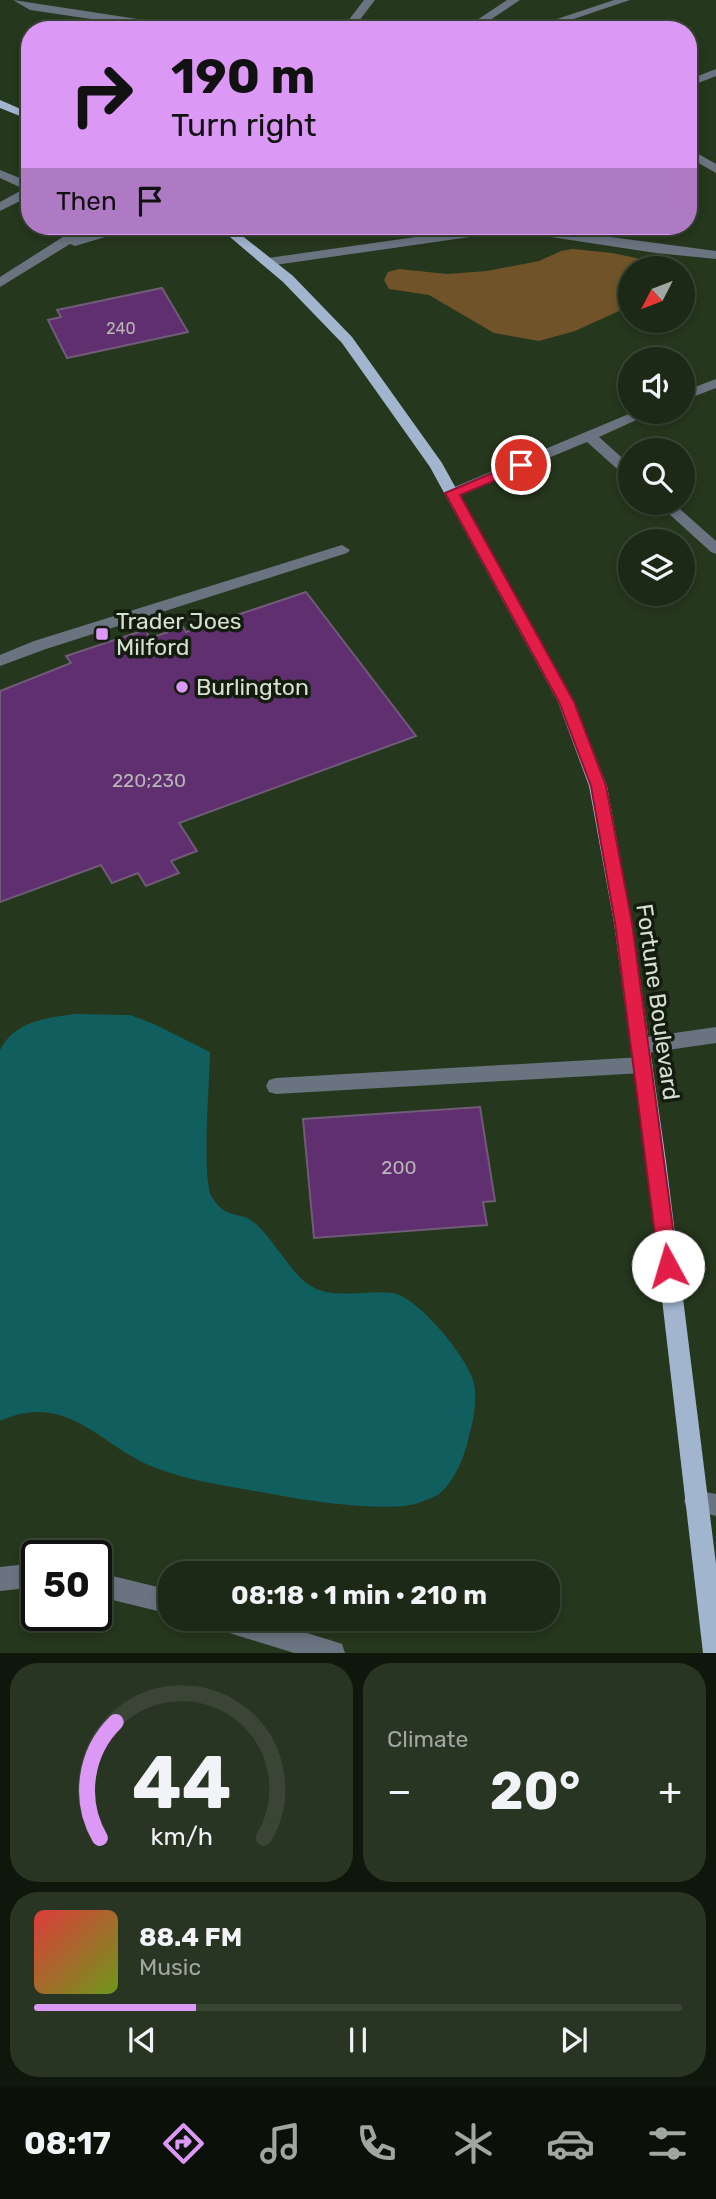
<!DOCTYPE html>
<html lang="en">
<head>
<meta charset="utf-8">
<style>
  body { margin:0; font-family:Rubik,sans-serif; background:#293523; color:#f1f3f6; height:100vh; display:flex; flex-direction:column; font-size:26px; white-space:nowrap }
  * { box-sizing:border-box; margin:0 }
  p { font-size:23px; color:#a0a6a1 }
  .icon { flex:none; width:38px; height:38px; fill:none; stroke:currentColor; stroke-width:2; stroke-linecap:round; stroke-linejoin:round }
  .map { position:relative; height:1653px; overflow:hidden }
  .drawer { display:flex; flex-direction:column; gap:10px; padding:10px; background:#0f170c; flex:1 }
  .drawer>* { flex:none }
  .banner { position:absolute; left:21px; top:21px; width:676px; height:214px; border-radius:28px; box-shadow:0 4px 10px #0003,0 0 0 2px #3a4535; background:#db99f5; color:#111; overflow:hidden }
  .needle { width:46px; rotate:228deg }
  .tools { position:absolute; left:618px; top:256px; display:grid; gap:14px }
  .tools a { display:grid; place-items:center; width:77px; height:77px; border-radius:50%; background:#1c2916; box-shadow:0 4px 10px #0003,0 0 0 2px #3a4535; font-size:35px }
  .speed { position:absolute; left:21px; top:1540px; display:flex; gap:14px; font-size:35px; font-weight:700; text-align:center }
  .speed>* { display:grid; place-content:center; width:91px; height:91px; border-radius:50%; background:#1c2916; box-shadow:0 4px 10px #0003,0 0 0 2px #3a4535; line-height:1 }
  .speed .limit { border:4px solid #111; border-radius:10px; background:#fff; color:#111 }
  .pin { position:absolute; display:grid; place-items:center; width:60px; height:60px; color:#fff; margin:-30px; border:4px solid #fff; border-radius:50%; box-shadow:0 2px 7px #0007 }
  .me { position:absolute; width:77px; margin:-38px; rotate:354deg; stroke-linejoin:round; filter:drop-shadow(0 0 5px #0008) }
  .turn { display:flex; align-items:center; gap:24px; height:147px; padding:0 35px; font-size:32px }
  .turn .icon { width:91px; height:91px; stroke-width:2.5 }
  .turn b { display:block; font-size:49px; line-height:60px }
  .then { display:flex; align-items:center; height:66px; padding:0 35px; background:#0003; gap:14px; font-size:26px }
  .big { font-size:52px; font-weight:700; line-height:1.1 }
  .drawer .widget { flex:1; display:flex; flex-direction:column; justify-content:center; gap:10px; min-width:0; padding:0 24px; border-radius:28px; background:#293523 }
  .drawer .dial { align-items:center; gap:0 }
  .dial svg { height:182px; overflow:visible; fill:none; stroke:#3a4535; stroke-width:7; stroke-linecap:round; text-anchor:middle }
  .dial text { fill:#f1f3f6; stroke:none }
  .song { display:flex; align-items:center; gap:21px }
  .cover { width:84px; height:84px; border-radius:10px; background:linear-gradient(135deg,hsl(0 70% 55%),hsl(80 70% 35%)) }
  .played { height:7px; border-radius:4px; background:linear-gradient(90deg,#db99f5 25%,#3a4535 25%) }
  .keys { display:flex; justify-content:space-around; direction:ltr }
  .heat { display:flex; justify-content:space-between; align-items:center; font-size:38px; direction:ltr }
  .drawer .tiles { flex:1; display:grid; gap:10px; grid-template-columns:1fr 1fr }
  .widget:last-child { grid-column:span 2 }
  .trip { position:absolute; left:158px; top:1561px; width:402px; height:70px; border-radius:28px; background:#1c2916; box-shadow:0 4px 10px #0003,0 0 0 2px #3a4535; font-weight:700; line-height:70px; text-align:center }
  .dock { display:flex; height:112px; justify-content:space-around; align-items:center; background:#0b1009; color:#a0a6a1 }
  .dock .icon { width:49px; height:49px }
  .dock .active { color:#db99f5 }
  .dock b { font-size:32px; color:#f1f3f6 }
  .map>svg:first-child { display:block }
  .green { fill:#705328 }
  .water { fill:#115e5f }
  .building { fill:#5f2f70; stroke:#705b78; stroke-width:2 }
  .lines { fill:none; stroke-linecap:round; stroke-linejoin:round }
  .minor { fill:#6a7380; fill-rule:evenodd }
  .major { fill:#a2b5cf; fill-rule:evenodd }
  .route { fill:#e11d48; stroke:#92132f; stroke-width:2 }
  .poi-dot { fill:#db99f5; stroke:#141c10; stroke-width:2.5 }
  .labels { text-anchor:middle; stroke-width:7; stroke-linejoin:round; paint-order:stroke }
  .far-number-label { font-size:16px; fill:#b8b4b8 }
  .number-label { font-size:19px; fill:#b8b4b8 }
  .poi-label { font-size:23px; fill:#d5e0d0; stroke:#141c10; text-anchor:start }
  .street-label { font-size:23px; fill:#d5e0d0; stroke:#141c10 }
</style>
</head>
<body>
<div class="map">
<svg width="716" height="1653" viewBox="0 0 716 1653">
  <rect width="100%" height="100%" fill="#25371d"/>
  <path class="green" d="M573 249 612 253 660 263V268H630V306L575 331 539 341 494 333 429 295 389 289 384 280 388 272 399 269 447 274 487 271 539 261 561 251Z"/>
  <path class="water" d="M75 1014 130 1015 154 1024 210 1052C210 1079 201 1178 212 1197 226 1221 241 1210 256 1224 273 1239 291 1273 309 1285 334 1301 366 1289 393 1293 418 1297 469 1359 474 1383 477 1401 474 1419 469 1436 465 1455 455 1481 440 1493 436 1497 426 1500 421 1502 394 1513 318 1502 288 1497 244 1488 198 1484 156 1468 101 1448 69 1390 0 1421V1050C15 1021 46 1018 75 1014Z"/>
  <path class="building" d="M162 288 188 332 67 358 48 320 61 317 57 310Z
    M306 592 416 736 179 823 197 851 171 861 179 873 146 886 138 873 112 883 101 865 0 902V691L71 663 66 656 145 630 150 638 183 627 186 632Z
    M480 1107 495 1201 483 1202 487 1225 314 1238 303 1119Z"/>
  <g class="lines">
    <path class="minor" d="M13 0 190 27 195 30H165L30 10Z
      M364 0H375L352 30H341Z
      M507 0H520L475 30H462Z
      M614 0H630L541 30H524Z
      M716 69V76L688 87V80Z
      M688 148 716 164V173L688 157Z
      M0 170 30 182V196L0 211V202L24 189 0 178Z
      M80 226H94L81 236 111 227 159 226 153 230 112 235 75 246 70 244 0 287V277Z
      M168 226H230L234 229 228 233 174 230Z
      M493 226H528L716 251V259L656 253 511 231 268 266 262 262 268 258Z
      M716 379V388L682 401V392Z
      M636 411H656L599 437 630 465V477L625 476 587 442 457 496 452 498 445 493 447 490Z
      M656 502H672L716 541V554L711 552Z
      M342 545 350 550 347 553 46 649 0 666V655L34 641Z
      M716 1027V1043L640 1054 633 1051 630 1046 633 1041 640 1038Z
      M643 1057 650 1059 653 1065 650 1071 643 1073 276 1094 269 1092 266 1086 269 1080 276 1078Z
      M695 1490 716 1494V1516L687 1509 684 1501 687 1493Z
      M37 1563V1587L0 1591V1567Z
      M96 1572 170 1590V1614L96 1596Z
      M211 1619H261L333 1641 342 1644 345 1653H294L223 1631 215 1627Z"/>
    <path class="major" d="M0 100 30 113V120L0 108Z
      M217 226H230L293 276 352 337 442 463 574 702 607 786 632 923 666 1161 716 1564V1653H703L646 1161 614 923 589 786 558 702 430 467 342 343 283 282Z"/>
  </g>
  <path class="route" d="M521 461 527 465 525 468 460 495 574 702 606 786 632 923 678 1266 675 1272 668 1274 662 1272 659 1266 615 923 591 786 559 702 445 493Z"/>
  <g class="poi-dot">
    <rect x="95" y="627" width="14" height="14" rx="3.5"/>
    <circle cx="182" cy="687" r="7"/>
  </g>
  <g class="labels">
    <g class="far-number-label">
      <text x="121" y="334">240</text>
    </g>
    <g class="number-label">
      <text x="149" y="787">220;230</text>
      <text x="399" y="1174">200</text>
    </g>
    <g class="poi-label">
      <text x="116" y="629">Trader Joes<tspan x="116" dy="26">Milford</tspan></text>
      <text x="196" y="695">Burlington</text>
    </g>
    <g class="street-label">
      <text transform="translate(658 1002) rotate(82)" y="8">Fortune Boulevard</text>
    </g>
  </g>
</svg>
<div class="tools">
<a><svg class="needle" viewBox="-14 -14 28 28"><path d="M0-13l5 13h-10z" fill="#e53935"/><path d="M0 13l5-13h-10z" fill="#a0a6a1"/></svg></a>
<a><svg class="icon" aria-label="sound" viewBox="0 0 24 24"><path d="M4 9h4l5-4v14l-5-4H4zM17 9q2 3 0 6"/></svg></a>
<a><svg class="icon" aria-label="search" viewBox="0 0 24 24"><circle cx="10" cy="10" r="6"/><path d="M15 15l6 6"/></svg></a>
<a><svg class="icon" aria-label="layers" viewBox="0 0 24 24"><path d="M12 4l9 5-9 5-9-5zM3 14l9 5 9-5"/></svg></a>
</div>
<div class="speed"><div class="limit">50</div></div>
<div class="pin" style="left:521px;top:465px;background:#d93025"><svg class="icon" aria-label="arrive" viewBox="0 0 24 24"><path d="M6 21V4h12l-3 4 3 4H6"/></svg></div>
<svg class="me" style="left:668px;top:1266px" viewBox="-20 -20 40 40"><circle r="19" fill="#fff"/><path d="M0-13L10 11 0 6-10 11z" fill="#e11d48"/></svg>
<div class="trip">08:18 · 1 min · 210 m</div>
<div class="banner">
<div class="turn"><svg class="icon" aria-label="right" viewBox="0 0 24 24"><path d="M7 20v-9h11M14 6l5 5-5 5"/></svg><div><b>190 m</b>Turn right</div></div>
<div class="then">Then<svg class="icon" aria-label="arrive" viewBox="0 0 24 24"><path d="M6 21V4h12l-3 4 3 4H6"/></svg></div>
</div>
</div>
<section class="drawer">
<div class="tiles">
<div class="widget dial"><svg viewBox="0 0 100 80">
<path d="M14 69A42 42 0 1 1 86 69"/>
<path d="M14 69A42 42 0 0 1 21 18" stroke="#db99f5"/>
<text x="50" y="56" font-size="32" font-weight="700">44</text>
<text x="50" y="72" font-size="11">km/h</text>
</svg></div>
<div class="widget"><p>Climate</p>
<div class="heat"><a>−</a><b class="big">20°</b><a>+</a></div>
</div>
<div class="widget">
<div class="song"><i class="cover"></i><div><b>88.4 FM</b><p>Music</p></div></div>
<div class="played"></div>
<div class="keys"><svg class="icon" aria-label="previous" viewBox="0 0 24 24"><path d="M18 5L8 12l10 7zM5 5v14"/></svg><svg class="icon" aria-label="pause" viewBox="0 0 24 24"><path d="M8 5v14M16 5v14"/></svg><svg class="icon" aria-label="next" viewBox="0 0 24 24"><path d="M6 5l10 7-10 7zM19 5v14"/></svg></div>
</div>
</div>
</section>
<nav class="dock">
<b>08:17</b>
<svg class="icon active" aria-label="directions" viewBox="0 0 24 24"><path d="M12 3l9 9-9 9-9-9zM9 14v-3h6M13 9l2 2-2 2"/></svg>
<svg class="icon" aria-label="music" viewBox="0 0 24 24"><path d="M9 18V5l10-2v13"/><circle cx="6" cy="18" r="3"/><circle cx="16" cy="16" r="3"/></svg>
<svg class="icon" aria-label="phone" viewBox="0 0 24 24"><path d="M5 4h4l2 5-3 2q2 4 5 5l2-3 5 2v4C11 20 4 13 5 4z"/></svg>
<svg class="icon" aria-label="climate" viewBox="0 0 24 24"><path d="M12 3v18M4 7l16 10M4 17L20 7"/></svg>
<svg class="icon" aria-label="car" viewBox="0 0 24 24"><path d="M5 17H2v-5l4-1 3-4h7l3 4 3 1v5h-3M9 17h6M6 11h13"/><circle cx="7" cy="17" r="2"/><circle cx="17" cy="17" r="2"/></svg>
<svg class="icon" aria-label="filters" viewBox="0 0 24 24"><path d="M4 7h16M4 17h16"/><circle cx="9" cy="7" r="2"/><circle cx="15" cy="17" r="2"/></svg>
</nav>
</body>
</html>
